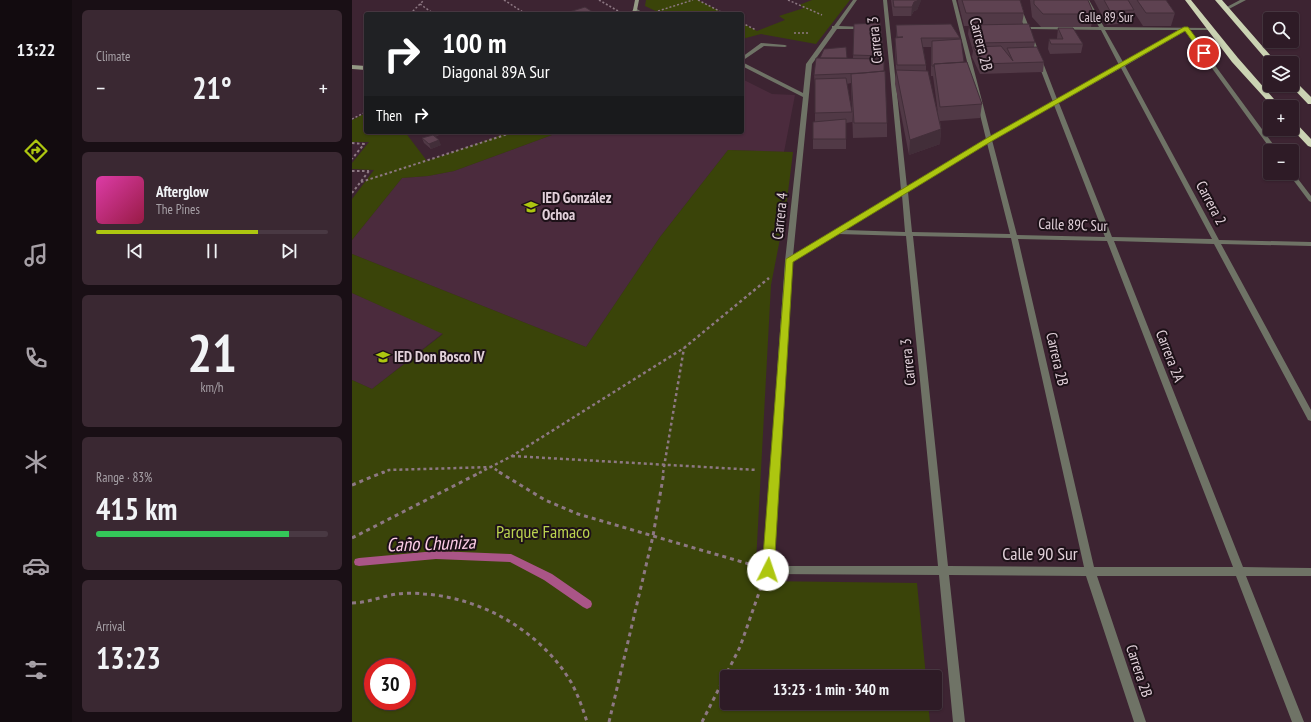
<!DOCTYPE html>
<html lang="en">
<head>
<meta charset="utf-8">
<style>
  body { margin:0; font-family:"PT Sans Narrow",sans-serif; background:#3a2832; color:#f1f3f6; height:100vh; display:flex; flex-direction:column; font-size:15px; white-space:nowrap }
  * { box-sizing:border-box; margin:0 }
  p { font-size:13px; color:#a7a1a7 }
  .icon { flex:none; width:22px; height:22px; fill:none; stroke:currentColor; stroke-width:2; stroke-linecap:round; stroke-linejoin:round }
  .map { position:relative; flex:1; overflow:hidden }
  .drawer { display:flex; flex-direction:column; gap:10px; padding:10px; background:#190f15; width:280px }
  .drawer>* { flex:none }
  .banner { position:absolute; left:12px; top:12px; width:380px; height:122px; border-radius:4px; box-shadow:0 1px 3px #0004,0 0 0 1px #493943; background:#202124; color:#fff; overflow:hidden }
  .controls { position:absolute; left:911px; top:12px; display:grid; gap:8px }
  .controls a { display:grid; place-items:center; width:36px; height:36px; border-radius:4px; background:#2e1b26; box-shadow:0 1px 3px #0004,0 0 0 1px #493943; font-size:20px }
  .speed { position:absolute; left:12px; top:658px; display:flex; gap:8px; font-size:20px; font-weight:700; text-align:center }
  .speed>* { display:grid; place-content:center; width:52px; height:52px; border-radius:50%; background:#2e1b26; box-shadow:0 1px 3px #0004,0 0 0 1px #493943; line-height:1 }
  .speed .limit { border:6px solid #d22; background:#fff; color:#111 }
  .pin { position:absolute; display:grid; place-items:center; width:34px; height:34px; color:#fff; margin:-17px; border:2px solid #fff; border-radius:50%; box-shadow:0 1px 4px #0007 }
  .me { position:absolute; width:44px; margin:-22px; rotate:4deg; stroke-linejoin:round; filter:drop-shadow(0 0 3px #0008) }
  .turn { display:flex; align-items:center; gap:14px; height:84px; padding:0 12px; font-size:18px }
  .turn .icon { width:52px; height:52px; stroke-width:2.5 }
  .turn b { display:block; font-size:28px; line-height:34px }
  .then { display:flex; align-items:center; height:38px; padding:0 12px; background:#0003; gap:8px; font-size:15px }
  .big { font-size:30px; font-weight:600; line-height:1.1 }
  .drawer .tile { flex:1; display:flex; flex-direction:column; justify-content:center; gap:6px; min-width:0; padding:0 14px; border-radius:6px; background:#3a2832 }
  .drawer .dial { align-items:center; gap:0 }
  .dial b { font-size:52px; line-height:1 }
  .song { display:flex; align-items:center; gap:12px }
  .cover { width:48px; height:48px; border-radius:6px; background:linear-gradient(135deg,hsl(320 70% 55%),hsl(340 70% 35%)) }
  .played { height:4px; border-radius:2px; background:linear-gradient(90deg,#adc610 70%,#493943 70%) }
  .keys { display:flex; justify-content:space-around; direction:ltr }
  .heat { display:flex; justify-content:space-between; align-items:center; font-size:22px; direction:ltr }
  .charge { height:6px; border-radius:3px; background:linear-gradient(90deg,#34c759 83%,#493943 0) }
  .trip { position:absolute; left:368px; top:670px; width:222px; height:40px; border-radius:4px; background:#2e1b26; box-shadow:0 1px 3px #0004,0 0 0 1px #493943; font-weight:600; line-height:40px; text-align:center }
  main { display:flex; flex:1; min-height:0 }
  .menu { display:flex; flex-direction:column; width:72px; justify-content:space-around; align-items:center; background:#120b0f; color:#a7a1a7 }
  .menu .icon { width:28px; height:28px }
  .menu .active { color:#adc610 }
  .menu b { font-size:18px; color:#f1f3f6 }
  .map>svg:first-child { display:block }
  .built { fill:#4b2b3d }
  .green { fill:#3a4409; fill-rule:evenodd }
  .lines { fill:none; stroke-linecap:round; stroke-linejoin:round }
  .stream { fill:#aa5587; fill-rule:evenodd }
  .path-far3 { stroke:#8d7883; stroke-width:1.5; stroke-dasharray:2 2; stroke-linecap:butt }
  .path-far2 { stroke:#8d7883; stroke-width:2; stroke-dasharray:2.5 2.5; stroke-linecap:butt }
  .path-far1 { stroke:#8d7883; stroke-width:2.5; stroke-dasharray:3 3; stroke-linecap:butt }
  .path { stroke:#8d7883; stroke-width:3; stroke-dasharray:4 4; stroke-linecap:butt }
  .lane { fill:#6f7366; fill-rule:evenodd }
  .street { fill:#6f7366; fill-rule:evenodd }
  .secondary { fill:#959a85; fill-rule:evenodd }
  .highway { fill:#cbd3b3; fill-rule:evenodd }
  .wall { fill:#513946; fill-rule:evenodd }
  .shaded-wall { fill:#422e39 }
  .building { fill:#5e4251; stroke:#422e39 }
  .route { fill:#adc610; stroke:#70810a }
  .labels { text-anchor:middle; stroke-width:4; stroke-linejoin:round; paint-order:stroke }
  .far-street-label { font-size:13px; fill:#e2d1da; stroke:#1d1118 }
  .street-label { font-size:15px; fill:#e2d1da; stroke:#1d1118 }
  .poi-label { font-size:15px; font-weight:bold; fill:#e2d1da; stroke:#1d1118; text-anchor:start }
  .near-park-label { font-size:18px; fill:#bad24f; stroke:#1d1118 }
  .near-street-label { font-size:18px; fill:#e2d1da; stroke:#1d1118 }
  .near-water-label { font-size:19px; font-style:italic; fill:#fdcde7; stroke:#1d1118 }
</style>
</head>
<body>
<main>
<nav class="menu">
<b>13:22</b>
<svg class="icon active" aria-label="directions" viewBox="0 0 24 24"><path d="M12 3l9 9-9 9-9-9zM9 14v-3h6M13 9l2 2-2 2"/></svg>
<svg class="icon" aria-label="music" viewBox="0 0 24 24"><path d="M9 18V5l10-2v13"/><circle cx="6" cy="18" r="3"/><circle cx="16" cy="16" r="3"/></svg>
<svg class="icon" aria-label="phone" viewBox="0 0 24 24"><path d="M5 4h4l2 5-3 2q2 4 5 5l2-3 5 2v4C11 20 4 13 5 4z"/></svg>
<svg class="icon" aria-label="climate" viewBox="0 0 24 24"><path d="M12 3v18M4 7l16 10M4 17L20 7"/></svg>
<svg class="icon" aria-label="car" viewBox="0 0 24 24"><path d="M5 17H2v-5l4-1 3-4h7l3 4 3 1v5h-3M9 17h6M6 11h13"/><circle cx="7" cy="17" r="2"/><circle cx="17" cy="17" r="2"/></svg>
<svg class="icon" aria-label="filters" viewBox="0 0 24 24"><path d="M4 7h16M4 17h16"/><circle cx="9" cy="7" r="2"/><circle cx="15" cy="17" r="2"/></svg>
</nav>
<section class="drawer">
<div class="tile"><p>Climate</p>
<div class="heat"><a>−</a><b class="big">21°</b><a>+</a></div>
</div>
<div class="tile">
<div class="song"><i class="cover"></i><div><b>Afterglow</b><p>The Pines</p></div></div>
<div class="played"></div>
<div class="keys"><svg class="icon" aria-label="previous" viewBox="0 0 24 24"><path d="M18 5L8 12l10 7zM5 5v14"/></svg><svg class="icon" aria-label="pause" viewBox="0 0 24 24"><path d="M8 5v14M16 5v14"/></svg><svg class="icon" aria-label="next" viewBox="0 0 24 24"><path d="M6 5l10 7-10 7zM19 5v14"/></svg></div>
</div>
<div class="tile dial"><b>21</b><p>km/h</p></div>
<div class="tile"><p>Range · 83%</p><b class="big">415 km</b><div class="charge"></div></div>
<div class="tile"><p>Arrival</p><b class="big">13:23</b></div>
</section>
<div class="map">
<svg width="959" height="722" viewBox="0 0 959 722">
  <rect width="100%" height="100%" fill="#3d2432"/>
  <path class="built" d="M390 79 420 94 443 95 432 152 376 150 308 237 234 347 0 254V240L50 178 76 176 102 171 208 132H390Z
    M0 293 91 333 20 389 0 380Z"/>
  <path class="green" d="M294 0H346L373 14H310L293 6Z
    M460 0H498L464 44 409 34 390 39V23L405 31 433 20 427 16 452 8 447 5Z
    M14 113V132H53L75 161 158 132H208L102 171 76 176 50 178 0 240V199L22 170 0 169V163L17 142H0V120Z
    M376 150 441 152 434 208 419 285 403 581 565 583 574 677H375V703H576L578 722H0V380L20 389 91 334 0 293V254L234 347 308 237ZM21 667H55V701H21Z"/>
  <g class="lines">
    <path class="stream" d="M84 551 159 554 200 574 239 601 240 604 239 607 235 609 231 607 192 580 158 562 84 559 7 566 3 565 2 562 3 559 7 558Z"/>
    <path class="path-far3" d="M152 0 174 14
      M247 0 266 11
      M346 0 373 14
      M436 0 470 15
      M68 4 82 14
      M306 11 341 0
      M58 14 72 0
      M390 23 404 30
      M442 33H457
      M0 119 14 112"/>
    <path class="path-far2" d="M0 143 12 144 0 159
      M0 171H17
      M9 182 162 132
      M0 193 17 171"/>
    <path class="path-far1" d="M160 456 405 470
      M30 473 37 470 140 467 149 473
      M127 473 160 456 332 348 417 278
      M311 473 332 348"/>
    <path class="path" d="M147 472 193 500 226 514 397 564
      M0 485 32 472
      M0 538 129 472
      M0 603C16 603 30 596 45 594 54 593 64 593 72 594 131 598 189 632 219 682 226 695 231 709 235 722
      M257 722 301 536 312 472
      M350 722 388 647 409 587"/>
    <path class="lane" d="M409 43 433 45 435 46 433 47 412 46 390 61V57Z"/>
    <path class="street" d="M501 0H505L487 26 512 27 514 28 512 29H485L460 64 441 256 549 190 531 0H535L555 187 634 139 600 0H604L639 136 701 102 673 29 669 28 672 27 662 0H666L677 27H747L733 0H737L752 27 858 28 860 29 858 30H837L926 151H920L833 31 773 66 867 240 959 242V246L869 244 959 410V421L956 420 955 418 862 244 762 241 891 567 959 568V576H894L952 722H940L884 576H745L794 722H782L734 576 597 575 613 722H601L587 575 416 574 412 573 411 570 433 261 451 97 390 66V62L451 93 454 64 480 28V26H482ZM678 29 749 30 767 65 705 99ZM753 30H828L771 62ZM769 68 860 239 760 237 707 103ZM702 105 753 237 665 235 640 140ZM635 143 658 234 560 232 556 192ZM550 195 553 232 493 230ZM486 234 554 236 586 566H421L440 262ZM561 236 659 238 732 567 596 566ZM666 239 755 241 881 567H742Z
      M888 0H894L875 10 871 9Z
      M281 9H285L293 14H287L281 11Z
      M940 171 959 196V202L957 201 936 173H940Z"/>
    <path class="secondary" d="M283 0H287L285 10 282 14H278L281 10Z
      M0 65 14 66V70L0 69Z"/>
    <path class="highway" d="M833 0H839L886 58 929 107H921L880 62Z
      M863 0H870L925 63H918V64Z
      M940 81H943L959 97V104H956L938 85H940Z
      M940 121 943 122 959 139V147L956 146 940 129Z"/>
  </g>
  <path class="wall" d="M539 0H569L565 10 562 11 559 16H541Z
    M606 0H668L672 13 670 24 683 42 682 47 692 62 691 72 628 74 620 57 621 51 616 34 617 26H612L606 2Z
    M676 0H736L742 14 739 27H689L680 17 678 0Z
    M742 0H814L823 13 819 26H791L782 12 779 23 755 25Z
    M502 24 532 56V71L535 123V137L501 138 499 83 495 84 500 112V122L494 123V149H461V122H463V85L462 75 495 58H501Z
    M544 25 608 38 612 62 630 104 628 118 588 121 589 129 588 144 557 155 543 84 544 70 543 48V38H544ZM571 47H579V76H581L586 113 574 70V65Z
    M706 28 731 44 729 53 698 54 696 49 697 39H705V38Z
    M74 132H91V133L83 137 89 145 79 149 72 143 70 138 80 136Z
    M131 132H142L136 135Z"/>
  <path class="shaded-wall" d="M566 0H569V1L565 10 562 11 559 16 560 7 562 2Z
    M589 129 588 144 557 155 558 140Z
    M80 132H91V133L82 137Z
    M135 132H142L136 135Z
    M87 140 89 145 79 149 77 144Z"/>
  <path class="building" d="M541 0H566L565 1 562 2 560 7H542Z
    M610 0H668L672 13H614Z
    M682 0H736L742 14H691L682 4Z
    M752 0H776L782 10 758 11Z
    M785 0H814L823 13H794Z
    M233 7 244 14H222L217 12Z
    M171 12 173 14H164Z
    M528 23 532 56 501 55 502 24Z
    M599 24 608 38H569L574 65H545L543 38 551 37H545L544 25Z
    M677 24 683 42 622 43 617 25Z
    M706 28H721L731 44H699L697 39H711Z
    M609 39 612 62 582 64V66H580V41Z
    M649 46 661 61 655 48 685 47 692 62 630 64 621 47Z
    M494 47 495 58H468L472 49Z
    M464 58 532 59V71L511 73 462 75Z
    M615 62 630 104 588 107 582 64Z
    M544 70 576 71 589 129 558 140Z
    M533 71 535 123H502L499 74Z
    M494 78 500 112 463 113V79Z
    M494 119V139H461V122Z
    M81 135 87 140 77 144 70 138Z"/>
  <path class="route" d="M832 27H836L855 53 854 54H850L833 31 640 141 441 262 422 570 420 573 416 575 412 573 410 570 434 259 635 138Z"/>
  <defs>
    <symbol id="school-bare" viewBox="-9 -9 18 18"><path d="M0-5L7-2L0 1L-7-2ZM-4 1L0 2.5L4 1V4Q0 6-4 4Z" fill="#adc610" stroke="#1d1118" stroke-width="2.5" paint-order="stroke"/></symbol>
  </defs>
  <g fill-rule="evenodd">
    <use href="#school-bare" x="169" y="197" width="20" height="20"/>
    <use href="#school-bare" x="21" y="347" width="20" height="20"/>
  </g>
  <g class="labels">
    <g class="far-street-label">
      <text x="754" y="22">Calle 89 Sur</text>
    </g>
    <g class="street-label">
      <text transform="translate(523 40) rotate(-96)" y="5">Carrera 3</text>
      <text transform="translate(629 44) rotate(76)" y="5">Carrera 2B</text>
      <text transform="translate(859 203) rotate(62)" y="5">Carrera 2</text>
      <text transform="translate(428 216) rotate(-84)" y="5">Carrera 4</text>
      <text transform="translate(721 225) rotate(2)" y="5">Calle 89C Sur</text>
      <text transform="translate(818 356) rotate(69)" y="5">Carrera 2A</text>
      <text transform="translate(705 359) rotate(77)" y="5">Carrera 2B</text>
      <text transform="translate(556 362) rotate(-96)" y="5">Carrera 3</text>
      <text transform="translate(787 671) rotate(72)" y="5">Carrera 2B</text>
    </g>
    <g class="poi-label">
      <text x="190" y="203">IED González<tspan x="190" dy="17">Ochoa</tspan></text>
      <text x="42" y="362">IED Don Bosco IV</text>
    </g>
    <g class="near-park-label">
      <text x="191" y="538">Parque Famaco</text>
    </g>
    <g class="near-street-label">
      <text x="688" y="560">Calle 90 Sur</text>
    </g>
    <g class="near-water-label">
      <text transform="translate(79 543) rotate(-2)" y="7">Caño Chuniza</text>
    </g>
  </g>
</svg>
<div class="controls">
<a><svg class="icon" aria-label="search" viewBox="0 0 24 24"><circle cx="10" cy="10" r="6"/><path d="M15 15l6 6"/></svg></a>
<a><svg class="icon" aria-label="layers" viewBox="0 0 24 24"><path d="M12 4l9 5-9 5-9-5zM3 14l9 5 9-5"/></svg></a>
<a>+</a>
<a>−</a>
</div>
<div class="speed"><div class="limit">30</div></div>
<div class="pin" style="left:852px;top:53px;background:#d93025"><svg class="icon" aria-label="arrive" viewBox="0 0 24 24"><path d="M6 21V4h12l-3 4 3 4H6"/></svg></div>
<svg class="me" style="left:416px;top:570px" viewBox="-20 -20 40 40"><circle r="19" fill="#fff"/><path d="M0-13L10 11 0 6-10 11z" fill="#adc610"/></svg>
<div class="trip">13:23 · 1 min · 340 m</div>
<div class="banner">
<div class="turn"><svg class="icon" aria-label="right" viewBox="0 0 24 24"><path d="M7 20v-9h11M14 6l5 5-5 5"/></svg><div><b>100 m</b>Diagonal 89A Sur</div></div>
<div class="then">Then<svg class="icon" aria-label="right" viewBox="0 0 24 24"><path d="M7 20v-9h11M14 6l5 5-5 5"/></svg></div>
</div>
</div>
</main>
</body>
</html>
